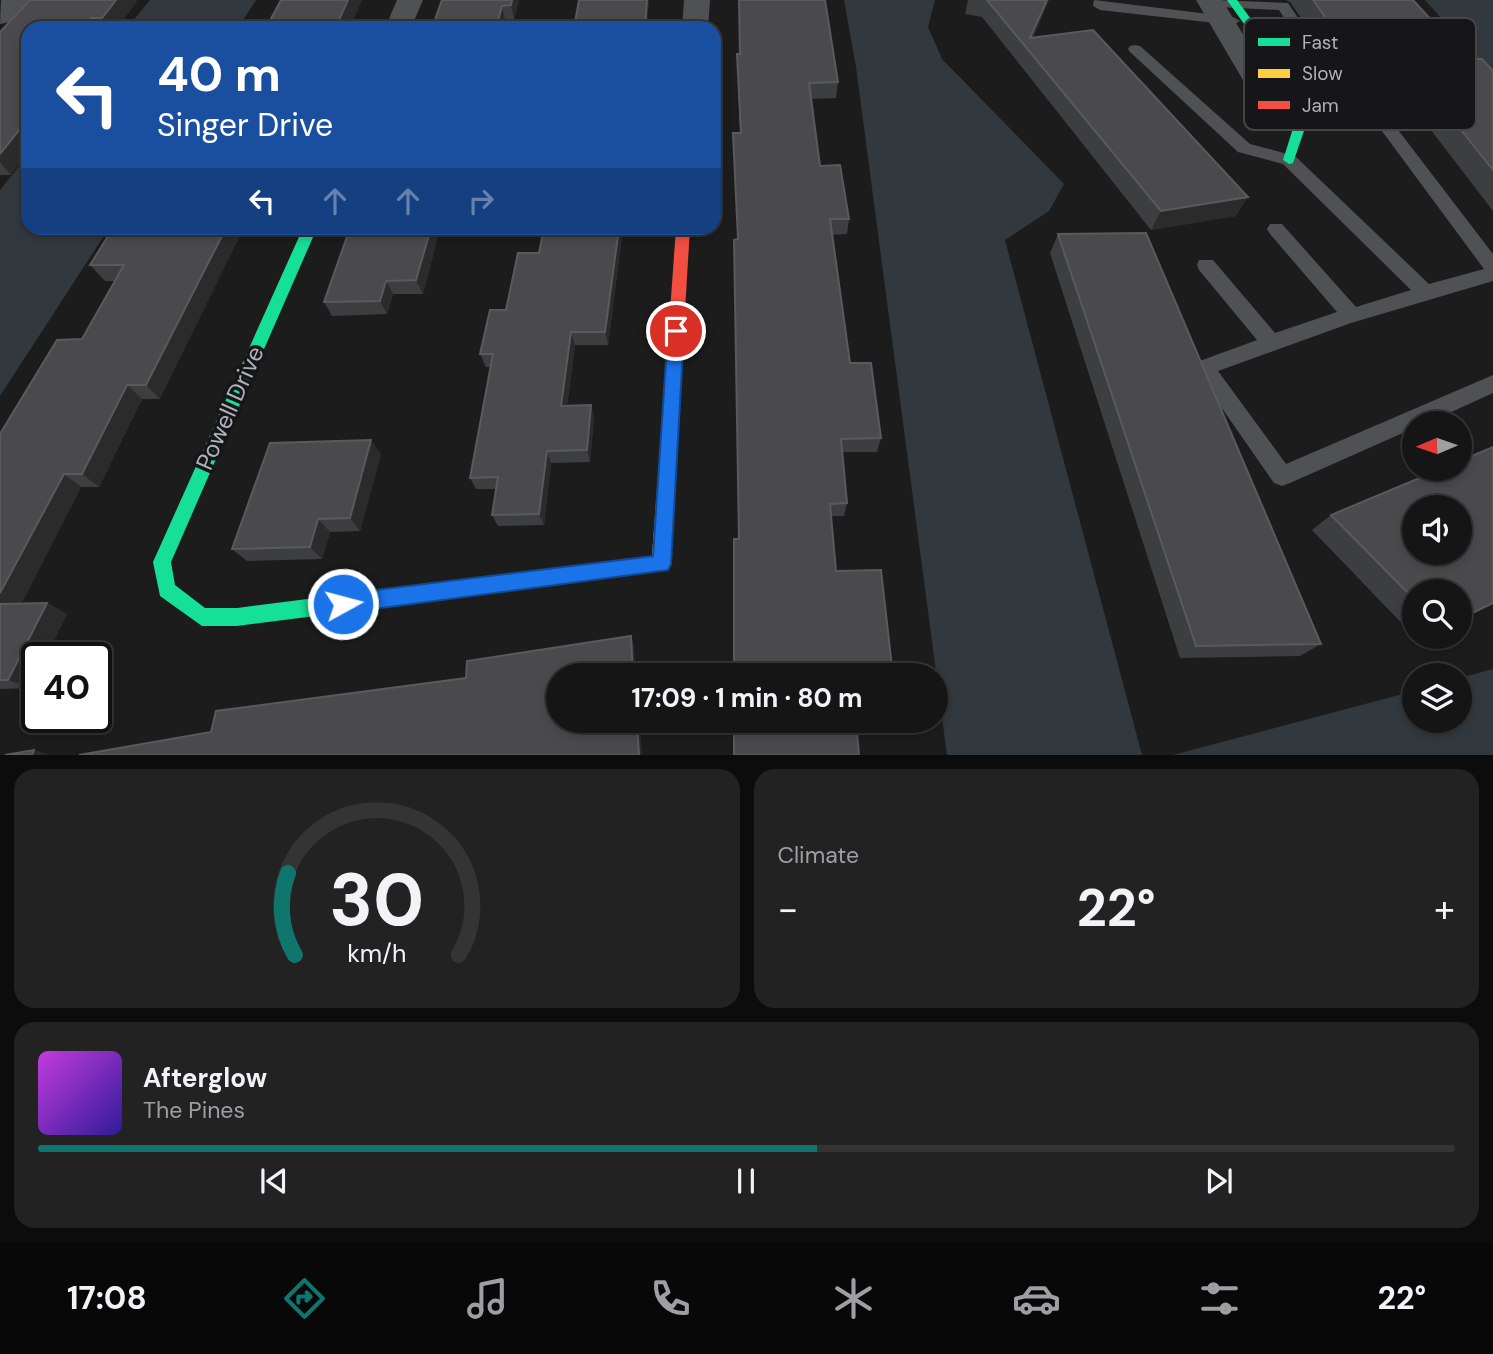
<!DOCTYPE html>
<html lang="en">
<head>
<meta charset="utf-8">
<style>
  body { margin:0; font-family:"DM Sans",sans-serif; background:#222; color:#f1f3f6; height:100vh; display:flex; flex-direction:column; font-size:26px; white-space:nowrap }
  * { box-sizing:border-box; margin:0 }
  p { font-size:23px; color:#9d9fa0 }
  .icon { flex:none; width:38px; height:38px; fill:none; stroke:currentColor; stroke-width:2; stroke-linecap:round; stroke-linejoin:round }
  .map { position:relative; height:755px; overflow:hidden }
  .details { display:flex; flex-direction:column; gap:14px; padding:14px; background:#0c0c0c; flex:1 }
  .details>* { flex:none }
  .banner { position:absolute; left:21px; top:21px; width:700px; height:214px; border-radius:21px; box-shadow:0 4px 10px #0003,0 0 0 2px #343434; background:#1a4fa0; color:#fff; overflow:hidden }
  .needle { width:46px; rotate:268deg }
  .buttons { position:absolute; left:1402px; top:411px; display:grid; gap:14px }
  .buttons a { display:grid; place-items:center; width:70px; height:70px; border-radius:50%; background:#151515; box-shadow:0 4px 10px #0003,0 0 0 2px #343434; font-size:35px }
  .speed { position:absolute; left:21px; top:642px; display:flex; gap:14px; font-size:35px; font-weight:700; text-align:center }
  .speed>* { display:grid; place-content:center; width:91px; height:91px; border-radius:50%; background:#151515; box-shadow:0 4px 10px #0003,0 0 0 2px #343434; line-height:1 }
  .speed .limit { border:4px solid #111; border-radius:10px; background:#fff; color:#111 }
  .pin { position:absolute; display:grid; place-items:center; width:60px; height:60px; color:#fff; margin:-30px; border:4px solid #fff; border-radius:50%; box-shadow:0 2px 7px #0007 }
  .me { position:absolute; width:77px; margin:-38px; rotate:83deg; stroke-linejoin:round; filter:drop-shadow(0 0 5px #0008) }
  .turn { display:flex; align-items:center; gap:24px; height:147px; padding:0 21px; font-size:32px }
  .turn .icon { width:91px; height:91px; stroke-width:2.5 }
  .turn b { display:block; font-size:49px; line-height:60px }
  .lanes { display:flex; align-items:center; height:66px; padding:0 21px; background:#0003; justify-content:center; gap:35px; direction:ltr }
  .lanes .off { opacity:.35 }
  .big { font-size:52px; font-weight:700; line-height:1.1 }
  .details .widget { flex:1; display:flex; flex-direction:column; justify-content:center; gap:10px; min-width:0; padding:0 24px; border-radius:21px; background:#222 }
  .details .dial { align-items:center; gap:0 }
  .dial svg { height:182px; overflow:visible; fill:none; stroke:#343434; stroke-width:7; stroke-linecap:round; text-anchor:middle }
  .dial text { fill:#f1f3f6; stroke:none }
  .song { display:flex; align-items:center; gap:21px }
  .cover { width:84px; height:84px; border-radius:10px; background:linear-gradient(135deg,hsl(290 70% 55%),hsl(250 70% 35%)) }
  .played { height:7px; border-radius:4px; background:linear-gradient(90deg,#0f766e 55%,#343434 55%) }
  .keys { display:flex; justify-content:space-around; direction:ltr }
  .heat { display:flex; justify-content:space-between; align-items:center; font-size:38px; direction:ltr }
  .details .tiles { flex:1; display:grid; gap:14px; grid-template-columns:1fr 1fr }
  .widget:last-child { grid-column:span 2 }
  .trip { position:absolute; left:546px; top:663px; width:402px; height:70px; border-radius:35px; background:#151515; box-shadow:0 4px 10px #0003,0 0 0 2px #343434; font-weight:700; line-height:70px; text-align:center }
  .tab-bar { display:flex; height:112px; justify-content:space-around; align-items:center; background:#080808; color:#9d9fa0 }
  .tab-bar .icon { width:49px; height:49px }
  .tab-bar .active { color:#0f766e }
  .tab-bar b { font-size:32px; color:#f1f3f6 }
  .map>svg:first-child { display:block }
  .water { fill:#31393f }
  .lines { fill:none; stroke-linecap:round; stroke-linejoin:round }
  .lane { fill:#505155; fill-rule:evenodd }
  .street { fill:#505155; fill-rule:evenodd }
  .fast { fill:#16e098; fill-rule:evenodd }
  .slow { fill:#ffcf43; fill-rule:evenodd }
  .jam { fill:#f24e42; fill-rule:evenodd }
  .wall { fill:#3d3e3f }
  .shaded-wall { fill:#2b2b2c }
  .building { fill:#4a4a4d; stroke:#595a5e; stroke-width:2; fill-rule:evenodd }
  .route { fill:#1a73e8; stroke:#114b97; stroke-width:2 }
  .labels { text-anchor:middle; stroke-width:7; stroke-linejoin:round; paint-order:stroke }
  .street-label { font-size:24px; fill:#aeb2bb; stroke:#161618 }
  .key { fill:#161618; stroke:#444549; stroke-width:2 }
  .key-label { font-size:19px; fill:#aeb2bb }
</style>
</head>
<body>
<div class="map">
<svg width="1493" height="756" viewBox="0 0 1493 756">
  <rect width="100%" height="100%" fill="#1c1c1c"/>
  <path class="water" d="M150 0H256L238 28H127Z
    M844 0H935L928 27 942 59 1064 184 1049 211 1005 240 1142 755H947L856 67Z
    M1425 0H1493V76Z
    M28 155V228H109L0 396V190Z
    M1493 669V755H1173L1414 691V721H1460V678Z"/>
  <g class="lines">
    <path class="lane" d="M1094 0 1233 17 1240 21 1233 25 1100 10 1093 6Z
      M1214 0 1288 3 1312 39 1305 43 1300 42 1279 10 1219 7 1214 6Z
      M1135 45 1140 46 1250 144 1295 156 1429 284 1484 269 1359 100 1293 103 1285 98 1293 93 1369 92 1493 254V281L1351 323 1218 371 1286 464 1493 375V393L1425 424H1414V428L1290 483 1282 486 1274 483 1194 368 1197 362 1257 340 1199 270 1197 265 1199 260H1213L1275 333 1337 312 1270 234 1267 229 1270 224H1282L1356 307 1411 290 1283 164 1238 152 1130 52 1128 49 1130 46Z"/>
    <path class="street" d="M1 0H29L9 22 0 24Z
      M397 0H423L411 28H385Z
      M684 0H710L708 28H682Z
      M1196 0H1222L1271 80 1303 92 1307 98 1303 104 1293 107 1250 92Z"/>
    <path class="fast" d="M1227 0H1237L1300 86 1299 98 1307 122 1293 163 1289 164 1283 160 1295 122 1287 98 1288 86Z
      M303 228H317L171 562 175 585 205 608H237L331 596 338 598 340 605 338 612 331 614 237 626H202L160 596 153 562Z"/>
    <path class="slow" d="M671 402 677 404 679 409 670 564 667 570 331 614 324 612 322 605 324 598 331 596 652 556 663 409 665 404Z"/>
    <path class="jam" d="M676 228H690L679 409 677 414 671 416 665 414 663 409Z"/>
  </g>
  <path class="wall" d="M30 0H137V1L117 28H28L11 175H0V32Z
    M281 0H362L349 28H266Z
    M442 0H519L514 19 505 20 503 28H432Z
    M968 0H1049L1033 38 1236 216 1151 230 982 17 965 14Z
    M1286 0H1413L1467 59 1493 71V211L1378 61H1362L1356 54H1326L1290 2Z
    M737 54 838 82 836 98 811 99 820 166 849 219 847 234 832 235 850 363 881 438 877 452H842L847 503 844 516H831L836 571 893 676 739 539 738 240 733 133H740Z
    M113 228 160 399H142L99 487H81L21 604 47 603 67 614 45 658H37V676L31 688 0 689V434L82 339 116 281H105L90 265Z
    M350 228H440L423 294H393L387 314 332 316 324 302Z
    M544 228H623L608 345H575L567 406 594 417 590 462 551 463 544 525 498 526 492 515 496 489H476L470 478 490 367H486L480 354 539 253Z
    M1058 234 1321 644 1300 656 1180 658 1050 253Z
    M1493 447V604L1460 620V592H1414V636L1312 530 1331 515Z
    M381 454 360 531 330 532 322 559 247 561 232 549Z"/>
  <path class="shaded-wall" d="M116 0H137V1L117 28H109L102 18Z
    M348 0H362L349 28H341L338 22Z
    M512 0H519L514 19 511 5Z
    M647 0H649L647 28H645Z
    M1047 0H1049L1028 49 1030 38Z
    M502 6 505 20 503 28H496Z
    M91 18 98 28H83Z
    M28 97V116L21 107Z
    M28 119V153L11 175 0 162V154Z
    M1248 197 1236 216 1151 230 1161 211Z
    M226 228H244L160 399 146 385Z
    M431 228H440L423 294 416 280Z
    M619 228H623L608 345 605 332Z
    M386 281 393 294 387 314 380 301Z
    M571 332 575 345 565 418 561 406Z
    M127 385 142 399 99 487 82 474Z
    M591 405 594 417 590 462 587 450Z
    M371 440 381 454 360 531 350 518Z
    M547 451 551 463 544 525 539 514Z
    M64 474 81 487 16 615 0 607V593Z
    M318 519 330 532 322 559 310 547Z
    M47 603 67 614 45 658H37V676L31 688 8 680Z
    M631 636 634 646 636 676H633Z
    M637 721H640L642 755H639Z
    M34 750 50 755H32Z"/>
  <path class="building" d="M30 0H116L102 18H91L83 28H28V97L21 107H28V119L0 154V32Z
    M281 0H348L338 22H334L331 28H266Z
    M442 0H512L511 5 502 6 496 28H432Z
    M579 0H647L645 28H574Z
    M739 0H825L838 82 809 83 820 166 840 165 849 219H830L850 363H871L881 438 841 439 847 503 830 504 836 571 881 570 893 676H734V539H739L734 240 738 239 733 133H741L737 54H740Z
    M987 0H1047L1030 38 1093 30 1248 197 1161 211Z
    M1313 0H1413L1467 59H1482L1493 71V170L1391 42 1375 43 1368 35H1338Z
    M113 228H226L146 385H127L82 474H64L0 593V434L57 340 82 339 124 265H90Z
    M350 228H431L416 280 386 281 380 301 324 302Z
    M544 228H619L605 332H571L561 406 591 405 587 450 547 451 539 514 492 515 498 477 470 478 493 354H480L490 310H506L518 253H539Z
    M1146 233 1321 644 1196 646 1058 234Z
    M371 440 350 518 318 519 310 547 232 549 270 443Z
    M1493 447V603L1460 619V592H1414V599L1331 515 1441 469H1460V461ZM1414 508H1460V553H1414Z
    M47 603 8 680H0V604Z
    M631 636 633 676H558V721H637L639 755H79L211 732 216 711 466 678 467 661Z
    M734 721H856L859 755H734Z
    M34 750 32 755H5Z"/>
  <path class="route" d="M676 325 684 331 671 564 668 570 343 613 336 610 333 604 336 597 343 594 653 556 668 331Z"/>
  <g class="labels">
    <g class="street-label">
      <text transform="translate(230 408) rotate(-66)" y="8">Powell Drive</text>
    </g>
  </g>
  <rect x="1244" y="18" width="232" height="112" rx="10" class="key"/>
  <rect x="1258" y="38" width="32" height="8" fill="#16e098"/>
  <rect x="1258" y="69" width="32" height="9" fill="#ffcf43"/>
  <rect x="1258" y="101" width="32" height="8" fill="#f24e42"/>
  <g class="key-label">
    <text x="1302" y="49">Fast</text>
    <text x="1302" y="80">Slow</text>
    <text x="1302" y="112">Jam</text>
  </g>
</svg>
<div class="buttons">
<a><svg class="needle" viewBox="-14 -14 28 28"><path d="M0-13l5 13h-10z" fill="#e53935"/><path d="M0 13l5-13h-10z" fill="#9d9fa0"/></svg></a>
<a><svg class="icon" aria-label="sound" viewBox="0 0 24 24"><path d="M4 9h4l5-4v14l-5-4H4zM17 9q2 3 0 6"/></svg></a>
<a><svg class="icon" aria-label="search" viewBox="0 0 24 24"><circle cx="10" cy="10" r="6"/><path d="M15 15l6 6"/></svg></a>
<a><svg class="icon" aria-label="layers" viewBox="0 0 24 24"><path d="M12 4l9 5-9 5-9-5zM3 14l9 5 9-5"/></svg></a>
</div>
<div class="speed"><div class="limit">40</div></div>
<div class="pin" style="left:676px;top:331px;background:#d93025"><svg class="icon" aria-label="arrive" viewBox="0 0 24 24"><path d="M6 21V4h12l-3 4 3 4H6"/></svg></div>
<svg class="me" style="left:343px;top:604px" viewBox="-20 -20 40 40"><circle r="17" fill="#1a73e8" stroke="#fff" stroke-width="3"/><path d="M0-11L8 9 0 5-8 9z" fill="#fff"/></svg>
<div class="trip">17:09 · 1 min · 80 m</div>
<div class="banner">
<div class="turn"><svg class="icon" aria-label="left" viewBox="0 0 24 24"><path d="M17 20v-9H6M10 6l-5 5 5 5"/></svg><div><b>40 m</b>Singer Drive</div></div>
<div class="lanes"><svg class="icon" aria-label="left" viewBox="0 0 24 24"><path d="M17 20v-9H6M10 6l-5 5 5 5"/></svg><svg class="icon off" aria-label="ahead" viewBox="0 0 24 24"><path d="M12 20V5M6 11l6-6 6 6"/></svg><svg class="icon off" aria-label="ahead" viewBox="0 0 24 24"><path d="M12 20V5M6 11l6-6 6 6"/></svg><svg class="icon off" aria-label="right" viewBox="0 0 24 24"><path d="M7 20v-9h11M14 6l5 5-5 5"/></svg></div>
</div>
</div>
<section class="details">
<div class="tiles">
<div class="widget dial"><svg viewBox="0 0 100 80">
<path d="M14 69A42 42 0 1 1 86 69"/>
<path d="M14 69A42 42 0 0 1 11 33" stroke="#0f766e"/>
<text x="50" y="56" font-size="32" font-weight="700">30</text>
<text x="50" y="72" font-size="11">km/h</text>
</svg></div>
<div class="widget"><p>Climate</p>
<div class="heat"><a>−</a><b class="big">22°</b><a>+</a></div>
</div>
<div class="widget">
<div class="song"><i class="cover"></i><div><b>Afterglow</b><p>The Pines</p></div></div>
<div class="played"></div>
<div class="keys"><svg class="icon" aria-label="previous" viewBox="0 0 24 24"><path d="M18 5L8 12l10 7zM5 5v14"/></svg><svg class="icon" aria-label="pause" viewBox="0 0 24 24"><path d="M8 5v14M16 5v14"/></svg><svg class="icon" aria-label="next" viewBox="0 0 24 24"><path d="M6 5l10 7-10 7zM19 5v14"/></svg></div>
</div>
</div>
</section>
<nav class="tab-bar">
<b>17:08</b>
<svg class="icon active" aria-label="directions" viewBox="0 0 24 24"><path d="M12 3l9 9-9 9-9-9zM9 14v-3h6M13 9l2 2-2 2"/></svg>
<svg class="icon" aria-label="music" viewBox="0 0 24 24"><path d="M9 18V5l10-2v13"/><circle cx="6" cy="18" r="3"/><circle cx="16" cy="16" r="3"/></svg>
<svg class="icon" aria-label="phone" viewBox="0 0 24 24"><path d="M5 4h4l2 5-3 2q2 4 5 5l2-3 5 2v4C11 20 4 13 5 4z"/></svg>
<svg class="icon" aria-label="climate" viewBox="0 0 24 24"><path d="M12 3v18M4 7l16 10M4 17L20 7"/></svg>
<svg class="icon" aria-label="car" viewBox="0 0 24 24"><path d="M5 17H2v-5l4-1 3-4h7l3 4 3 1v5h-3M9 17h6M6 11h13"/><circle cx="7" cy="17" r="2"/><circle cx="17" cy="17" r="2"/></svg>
<svg class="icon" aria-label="filters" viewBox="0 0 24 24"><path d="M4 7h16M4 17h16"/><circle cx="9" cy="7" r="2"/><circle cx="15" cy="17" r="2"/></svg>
<b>22°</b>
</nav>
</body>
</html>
